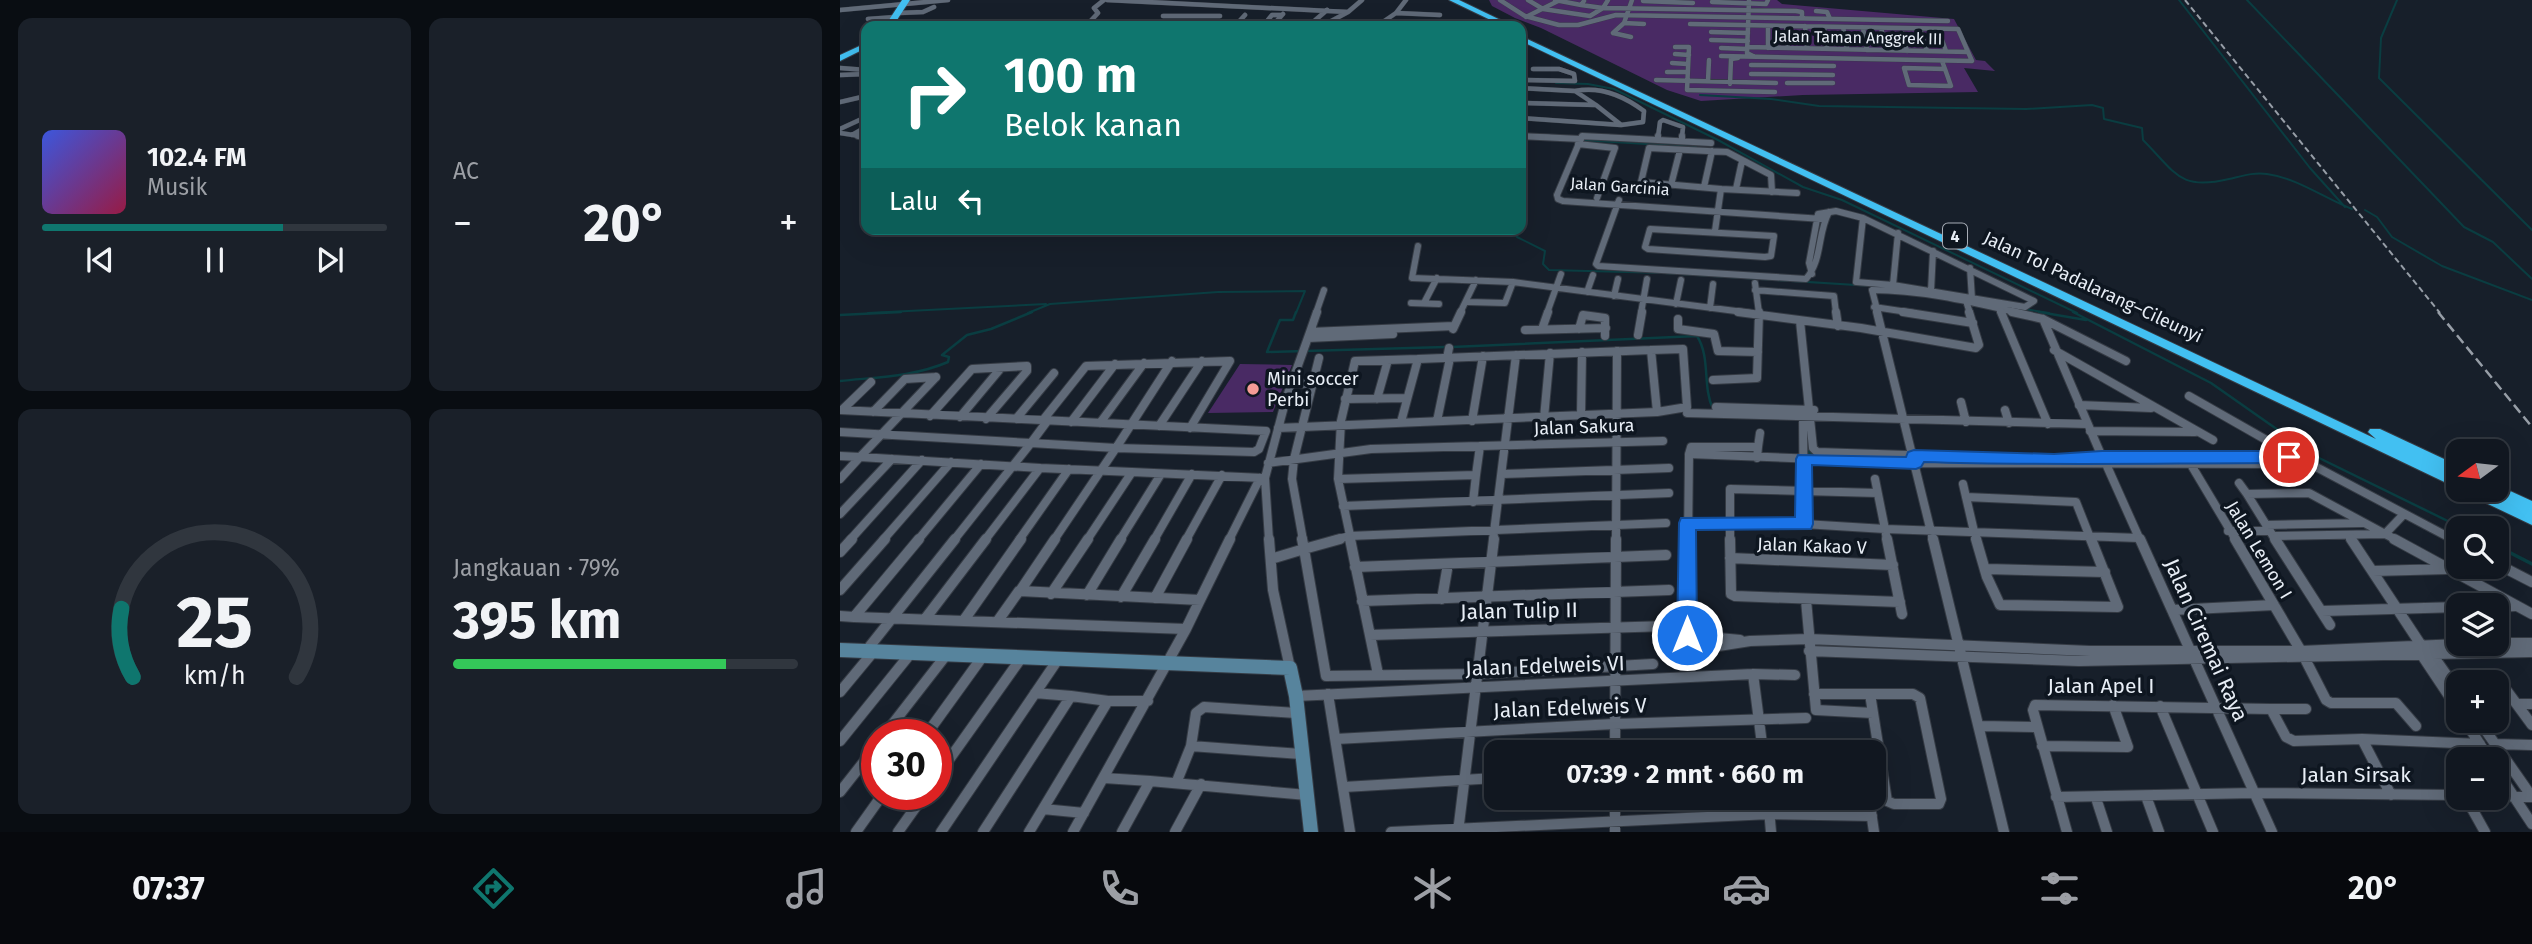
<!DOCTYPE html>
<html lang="id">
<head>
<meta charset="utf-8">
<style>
  body { margin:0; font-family:"Fira Sans",sans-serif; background:#1a2029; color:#f1f3f6; height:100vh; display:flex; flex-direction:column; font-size:26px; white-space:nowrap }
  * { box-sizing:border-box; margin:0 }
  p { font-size:23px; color:#9c9fa5 }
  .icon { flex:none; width:38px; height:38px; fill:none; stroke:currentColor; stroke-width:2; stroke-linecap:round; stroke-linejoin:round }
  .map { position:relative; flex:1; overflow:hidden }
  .sheet { display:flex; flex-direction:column; gap:18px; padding:18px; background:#090d12; width:840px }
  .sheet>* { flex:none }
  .banner { position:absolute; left:21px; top:21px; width:665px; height:214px; border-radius:14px; box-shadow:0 7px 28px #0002,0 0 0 2px #30363e; background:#0f766e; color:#fff; overflow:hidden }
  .needle { width:46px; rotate:255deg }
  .controls { position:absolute; left:1606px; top:439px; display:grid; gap:14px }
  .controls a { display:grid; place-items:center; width:63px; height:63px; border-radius:14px; background:#111720; box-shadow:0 7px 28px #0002,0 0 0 2px #30363e; font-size:35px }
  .speed { position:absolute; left:21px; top:719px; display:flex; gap:14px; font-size:35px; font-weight:700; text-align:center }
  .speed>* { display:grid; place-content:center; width:91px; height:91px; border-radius:50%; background:#111720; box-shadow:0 7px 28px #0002,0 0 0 2px #30363e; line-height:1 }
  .speed .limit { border:10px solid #d22; background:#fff; color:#111 }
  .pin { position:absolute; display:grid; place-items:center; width:60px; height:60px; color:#fff; margin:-30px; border:4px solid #fff; border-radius:50%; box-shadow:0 2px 7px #0007 }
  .me { position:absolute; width:77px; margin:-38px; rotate:0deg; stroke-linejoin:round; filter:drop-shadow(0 0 5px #0008) }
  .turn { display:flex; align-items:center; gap:24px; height:147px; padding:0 28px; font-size:32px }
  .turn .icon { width:91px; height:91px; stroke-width:2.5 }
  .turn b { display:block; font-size:49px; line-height:60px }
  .then { display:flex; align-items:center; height:66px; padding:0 28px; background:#0003; gap:14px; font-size:26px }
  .big { font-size:52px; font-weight:700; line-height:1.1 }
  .sheet .card { flex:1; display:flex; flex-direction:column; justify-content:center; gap:10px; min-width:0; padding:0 24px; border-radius:14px; background:#1a2029 }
  .sheet .dial { align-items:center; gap:0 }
  .dial svg { height:182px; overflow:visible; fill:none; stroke:#30363e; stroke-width:7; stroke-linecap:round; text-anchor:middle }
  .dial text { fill:#f1f3f6; stroke:none }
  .song { display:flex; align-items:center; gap:21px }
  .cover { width:84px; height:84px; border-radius:10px; background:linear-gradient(135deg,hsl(230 70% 55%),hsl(340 70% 35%)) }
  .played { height:7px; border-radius:4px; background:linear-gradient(90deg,#0f766e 70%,#30363e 70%) }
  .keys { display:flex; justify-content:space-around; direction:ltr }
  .heat { display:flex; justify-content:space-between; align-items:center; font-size:38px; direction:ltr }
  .charge { height:10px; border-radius:5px; background:linear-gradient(90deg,#34c759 79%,#30363e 0) }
  .sheet .tiles { flex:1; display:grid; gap:18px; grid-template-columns:repeat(2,1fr) }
  .trip { position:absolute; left:644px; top:740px; width:402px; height:70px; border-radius:14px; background:#111720; box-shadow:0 7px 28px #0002,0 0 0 2px #30363e; font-weight:700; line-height:70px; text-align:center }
  .menu { display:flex; height:112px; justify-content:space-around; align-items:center; background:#07090d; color:#9c9fa5 }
  .menu .icon { width:49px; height:49px }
  .menu .on { color:#0f766e }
  .menu b { font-size:32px; color:#f1f3f6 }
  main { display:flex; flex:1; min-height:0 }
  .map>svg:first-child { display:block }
  .green { fill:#492a64 }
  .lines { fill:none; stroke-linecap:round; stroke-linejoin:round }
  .stream-far2 { stroke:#0a3d41; stroke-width:2 }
  .stream-far1 { stroke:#0a3d41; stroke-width:2.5 }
  .stream { stroke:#0a3d41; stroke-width:3.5 }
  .street-far3-casing { stroke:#353b44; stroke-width:5 }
  .street-far2-casing { stroke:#353b44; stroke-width:8 }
  .street-far1-casing { stroke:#353b44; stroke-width:10 }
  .street-casing { stroke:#353b44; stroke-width:12 }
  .secondary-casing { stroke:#353b44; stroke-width:16 }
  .highway-casing { stroke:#353b44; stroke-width:2 }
  .street-far3 { stroke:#606a78; stroke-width:4.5 }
  .street-far2 { stroke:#606a78; stroke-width:6 }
  .street-far1 { stroke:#606a78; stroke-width:8 }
  .street { stroke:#606a78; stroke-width:10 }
  .secondary { stroke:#57849d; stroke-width:14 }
  .highway { fill:#42c0f2; fill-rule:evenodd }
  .rail-far1 { stroke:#979ea7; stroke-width:2; stroke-dasharray:6 3.5; stroke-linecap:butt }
  .rail { stroke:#979ea7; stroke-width:2.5; stroke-dasharray:10 5; stroke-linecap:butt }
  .route { fill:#1a73e8; stroke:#114b97; stroke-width:2 }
  .poi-dot { fill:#f59c96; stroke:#0e1620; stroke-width:2.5 }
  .labels { text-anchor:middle; stroke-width:7; stroke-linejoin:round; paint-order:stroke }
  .far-street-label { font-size:16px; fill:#e8eef6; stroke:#0e1620 }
  .shield { fill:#0e1620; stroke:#a7adb6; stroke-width:2 }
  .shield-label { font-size:16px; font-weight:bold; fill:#e8eef6 }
  .street-label { font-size:18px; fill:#e8eef6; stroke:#0e1620 }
  .poi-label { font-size:18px; fill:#e8eef6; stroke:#0e1620; text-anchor:start }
  .near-street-label { font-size:21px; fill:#e8eef6; stroke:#0e1620 }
</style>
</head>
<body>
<main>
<section class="sheet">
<div class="tiles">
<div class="card">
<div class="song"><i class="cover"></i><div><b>102.4 FM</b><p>Musik</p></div></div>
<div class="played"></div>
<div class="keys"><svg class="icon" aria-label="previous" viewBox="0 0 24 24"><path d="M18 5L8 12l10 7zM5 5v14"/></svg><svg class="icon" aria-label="pause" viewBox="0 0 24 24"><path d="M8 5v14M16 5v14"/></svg><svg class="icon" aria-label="next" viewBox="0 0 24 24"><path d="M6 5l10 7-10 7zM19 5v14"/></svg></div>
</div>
<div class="card"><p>AC</p>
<div class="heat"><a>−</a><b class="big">20°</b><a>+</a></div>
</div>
<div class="card dial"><svg viewBox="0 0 100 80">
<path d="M14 69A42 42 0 1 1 86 69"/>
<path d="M14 69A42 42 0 0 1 9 39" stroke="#0f766e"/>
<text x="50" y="56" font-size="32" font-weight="700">25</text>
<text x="50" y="72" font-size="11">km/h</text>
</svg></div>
<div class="card"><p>Jangkauan · 79%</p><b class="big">395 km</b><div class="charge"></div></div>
</div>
</section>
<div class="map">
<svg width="1692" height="832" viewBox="0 0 1692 832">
  <rect width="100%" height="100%" fill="#171f2a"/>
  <path class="green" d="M649 0H937L942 4 1114 19 1136 60 1145 61 1155 71 1124 68 1138 92 963 95 861 101 827 90 701 28 675 18 652 6Z
    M400 364 452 365 433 412 368 413Z"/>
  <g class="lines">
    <path class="stream-far2" d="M1339 0 1470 168 1505 207
      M1407 0 1624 227 1653 242 1692 279
      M1557 0 1541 38 1539 78 1692 230
      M716 83 748 84 774 89 878 140 963 187 1002 200 1237 313
      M860 95 931 99 979 106 1186 109 1252 105 1263 108 1264 119 1302 128 1303 140C1336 173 1339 191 1389 179 1402 176 1414 172 1427 174 1457 178 1484 198 1512 209
      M740 140 856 147
      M1525 210 1537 217 1552 237 1602 266 1692 300
      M671 229 677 237 705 251 703 264 709 270 824 273 1032 286
      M374 232 515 236 518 229
      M1184 309 1209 313
      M28 313 206 304
      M188 313 210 304 378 292 465 291 456 313"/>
    <path class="stream-far1" d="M456 312 453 320H440L427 352 605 347
      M1199 312 1246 320
      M1233 312 1371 383 1475 456 1622 528
      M0 315 61 312
      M612 347 857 336C871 358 862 386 873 409
      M0 381C37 377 73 377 108 362L109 357 102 355 127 335 151 329 192 312
      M968 436V452L976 455
      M1451 458 1475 456"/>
    <path class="stream" d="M1657 546 1692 564"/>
    <defs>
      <path id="street-far3" d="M267 0 508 12 482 26
        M660 0 685 16 719 25H738L776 15 1108 21
        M688 0 703 9 750 16 763 8 768 0
        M715 0 741 5 744 1
        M909 0 907 53 913 56
        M803 1 853 3
        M872 2 926 4 928 0
        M741 5 763 8 956 11 962 12V18
        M0 10 108 0
        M976 11 987 12 990 19
        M508 12 522 0
        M59 13 83 12 94 7
        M556 13 600 15
        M323 16H380
        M686 17 720 0
        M28 19 56 17
        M543 22 610 25
        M784 23 804 24
        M438 24 435 23 443 14
        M450 24 472 23 487 10
        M850 24 1118 29 1132 61 881 56
        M246 26 258 13 254 8 264 0
        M270 26 397 25
        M395 26 405 15
        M423 26 432 15H442
        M537 26 556 13 566 0
        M928 26V48
        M946 26 948 48
        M965 26 967 48
        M984 27 987 49
        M1003 27 1007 49
        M1023 28 1027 50
        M1041 28 1047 50
        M1061 28 1067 51
        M1080 29 1087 51
        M1098 29 1106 51
        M871 32 908 33
        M773 33 784 23 792 0
        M773 33 791 37
        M871 40 908 41
        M835 47H849L847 90 935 92
        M907 47 1128 52
        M881 48 907 49
        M835 54 849 55
        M1102 61 1105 69
        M832 63 847 64
        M911 65 994 66
        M0 68 26 70
        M1064 68 1105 69 1111 86 1069 85Z
        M827 72H847
        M911 74 993 75
        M0 75 26 74
        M681 80 735 81 734 74 719 69H693
        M816 80 936 83
        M868 81 869 60
        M947 83H993
        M890 84 891 59 898 58
        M681 88 735 91 756 105
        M0 102 26 96
        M681 103 756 105 780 124
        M681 118 781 125 803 122 804 111C784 96 760 86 735 91
        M0 129 26 117
        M0 133 26 137
        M12 135 26 127
        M681 136 710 137
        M741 137H769
        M818 137 820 122 823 120 843 127 842 137"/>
      <path id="street-far2" d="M18 136 26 137
        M681 136 741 139
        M818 140 871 143
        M842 141V136
        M738 144 775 148 757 198
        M831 185 840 150
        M864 187 872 151
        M881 189 957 193
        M896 189 902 161
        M717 195 718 199 723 201 983 219
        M717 195 742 136 818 140V136
        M779 200 756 264 758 266 966 279C983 259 977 234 989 212
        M1023 218 1194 301 1185 307 1053 285 1016 282Z
        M810 229 934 236 931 256 925 257 808 249 805 247Z
        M875 231 881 189 801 182 809 148 887 152 931 175 932 192
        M578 246 572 278 673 282 911 313
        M1130 268 1132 299
        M972 274 969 263 978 214 996 211 1023 218
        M915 283 919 313
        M1053 285 1058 233
        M915 290 994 296 996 313
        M1091 291 1093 251
        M747 292 753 275
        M774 296 778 279
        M1126 301 1130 313
        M628 302 665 303 673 282
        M571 303 599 304
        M584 303 597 278
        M836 304 841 280
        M1034 307 1074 313
        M1159 307 1162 313
        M870 308 873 284
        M476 313 484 290
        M620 313 636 280
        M707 313 721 274
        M801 313 807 279
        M1038 313 1032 290C1082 290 1131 302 1179 313"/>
      <path id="street-far1" d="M898 312 1021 328 1136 348 1139 345 1129 312
        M996 312 998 326
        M1037 312 1093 540
        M1063 312 1133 323
        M1161 312 1208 424
        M1172 312 1203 319 1286 361
        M838 319V329L874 334 878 351 918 352
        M1203 319 1262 457
        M960 321 973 448 977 452 1215 460 1262 457H1449L1451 454
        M613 329 621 312
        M702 329 708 312
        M739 329 743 315 765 318V336
        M685 330 766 328
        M470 332 477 312
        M798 335 802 312
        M468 338 553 334
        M843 349 847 407 817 412 811 350Z
        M1214 350 1373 440
        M607 358 609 348
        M578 359 811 350
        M873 380 917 378 919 312
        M452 384 473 383
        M1349 396 1451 454
        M505 399 567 398
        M537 399 548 360
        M1121 402 1126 422
        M1239 405 1311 408
        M876 407 974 410
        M0 410 426 431 419 449 414 452 276 448 214 540
        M2 410 31 382
        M1165 410 1169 423
        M33 412 65 379 96 377
        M847 413 1247 424
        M963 415 964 524
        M90 416 132 369 187 366V371L146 419
        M741 416 742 352
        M120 417 161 368
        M704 418 710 353
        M176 419 214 373
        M203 420 246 366 390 361 350 428
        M208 420 191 443 276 448 332 361
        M597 421 610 358
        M632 421 643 356
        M231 422 275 364
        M260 423 304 363
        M319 426 362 361
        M438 428 817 412
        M1250 431 1355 432
        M0 432 191 443 114 540
        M918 447 920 433
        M849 454 851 447H918L917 458
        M0 456 20 457 96 377
        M428 463 531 449 823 441
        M1350 463 1396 540
        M1266 464 1300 540
        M200 468 292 472
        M662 474 829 468
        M636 475 640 446
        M0 479 20 457 200 468 145 540
        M498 479 636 475 633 502
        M1035 479 1045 529 1299 538
        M1399 483 1407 494
        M1123 484 1126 497
        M1126 497 1236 502 1251 540
        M1126 497 1136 540
        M503 506 829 493
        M0 514 52 459
        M848 523 964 524 1045 529 1047 540
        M1426 525 1522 523
        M1388 531H1430
        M1433 536 1407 494 1469 493 1545 534 1564 514
        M1509 536 1512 540
        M10 540 82 460
        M43 540 111 462
        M78 540 141 464
        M179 540 229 469
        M247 540 292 472 423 478
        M280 540 321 474
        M314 540 352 474
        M346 540 382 475
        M389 540 420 478
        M429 540 425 478 446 399 470 332 614 326
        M463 540 452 479 454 459 479 358
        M494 540 509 536 826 523
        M511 540 498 479 501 421 515 361 578 359 561 422
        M653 540 676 355
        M776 540 777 351
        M848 540 849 454 1078 463 1461 464 1478 468 1614 540
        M890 540V489L1037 493
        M1436 540 1433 536 1545 534 1557 540"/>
      <path id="street" d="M215 539 180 591 360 600 390 539
        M429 539 433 590 450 668
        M462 539 464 549 500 539
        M510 539 538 674
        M848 539 847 635 849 646 853 650 910 641 968 639 1250 651H1461L1619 644
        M890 539 891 594 895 596 1060 602
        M1047 539 1062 614
        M1093 539 1164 832
        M1136 539 1147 577 1160 605 1278 607 1251 539
        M1300 539 1432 832
        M1395 539 1461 651 1486 700 1491 703H1556L1576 726
        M1435 539 1490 625
        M1511 539 1583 648
        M1554 539 1692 614
        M1611 539 1619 543
        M0 552 12 539
        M890 558 1053 565
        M431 559 464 549 486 676 638 674 813 664
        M1657 564 1692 582
        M515 567 826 555
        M1147 569 1265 572
        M1533 571 1607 569
        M0 590 45 539
        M211 594 248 539
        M247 595 281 539
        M281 597 315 539
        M315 598 347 539
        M602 599 608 564
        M966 600 976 710 1033 713
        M522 601 829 590
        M1657 607 1675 606
        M1332 610 1434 605
        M1482 611 1619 607
        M0 616 14 617 79 539
        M14 617 346 629 233 832
        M85 619 146 539
        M124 620 181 539
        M157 622 179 591
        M346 629 360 600
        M530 635 829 626
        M847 635 900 640
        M1657 643H1692
        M26 651 115 539
        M969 651 1239 661 1692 652
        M1581 654 1619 711
        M1592 654 1619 693
        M913 674 923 752
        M1667 691 1692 725
        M0 692 34 651
        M195 693 231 696
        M488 694 510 832
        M974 694H1030
        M1030 694H1073L1080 698 1101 799 1099 804H1054L1047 801Z
        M456 696 913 674 955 675
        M268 701H308
        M1677 704H1692
        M1320 706 1373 832
        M1431 709H1466
        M1625 721 1650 760
        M1639 721 1692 797
        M1140 726 1197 727
        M44 735 107 654
        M86 735 143 656
        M496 739 774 724 966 718
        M1522 739 1551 795
        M0 741 71 653
        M1655 744 1692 745
        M351 746 356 713 364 707 456 713
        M1202 746 1288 747 1273 705
        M775 752 776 539
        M1657 771 1692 824
        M96 778 182 657
        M264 778 310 781 282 832
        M310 781 467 795
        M337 781 351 746 461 754
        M504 787 656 778
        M0 792 37 745
        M1306 796 1319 832
        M1657 796 1692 797
        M1216 797 1414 793 1619 795
        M775 798V832
        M928 798 931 832
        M1029 798 1034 832
        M1256 798 1267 832
        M1626 798 1645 832
        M203 809 244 813
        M16 832 43 794
        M58 832 85 794
        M101 832 219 658
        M143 832 231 696 268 701 189 832
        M335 832 361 784
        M551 832 930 814 1032 816
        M618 832 654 539
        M1227 832 1193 710 1195 705 1431 709 1446 737 1454 741 1522 739 1640 744"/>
      <path id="secondary" d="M0 650 450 668 456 696 471 832"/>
      <path id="highway" d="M62 0H70L53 26H45Z
        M609 0H619L673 26H663Z
        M681 36 1536 439 1528 432 1530 429H1540L1619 466V489L681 41Z
        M26 43V48L0 61V55Z
        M1657 485 1692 501V525L1627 494 1624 490H1657Z"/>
    </defs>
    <use href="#street-far3" class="street-far3-casing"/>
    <use href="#street-far2" class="street-far2-casing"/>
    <use href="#street-far1" class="street-far1-casing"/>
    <use href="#street" class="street-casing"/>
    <use href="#secondary" class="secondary-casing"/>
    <use href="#highway" class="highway-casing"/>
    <use href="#street-far3" class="street-far3"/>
    <use href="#street-far2" class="street-far2"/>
    <use href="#street-far1" class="street-far1"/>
    <use href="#street" class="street"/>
    <use href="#secondary" class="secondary"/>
    <use href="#highway" class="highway"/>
    <path class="rail-far1" d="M1345 0 1600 313"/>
    <path class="rail" d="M1598 312 1692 427"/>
  </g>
  <path class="route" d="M1074 450 1214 454 1262 451H1449L1458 457 1449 463C1327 463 1206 466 1084 462L1081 467 1076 469 972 465 973 524 971 529 856 530 857 635 854 641 847 644 840 641 837 635 839 523 841 518 955 517 956 459 958 455 1066 457 1068 452Z"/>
  <circle class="poi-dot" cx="413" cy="389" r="7"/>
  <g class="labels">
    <g class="far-street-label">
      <text transform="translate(1018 37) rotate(1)" y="6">Jalan Taman Anggrek III</text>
      <text transform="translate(780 186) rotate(4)" y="6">Jalan Garcinia</text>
    </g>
    <rect class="shield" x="1103" y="223.5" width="24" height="25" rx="5"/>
    <g class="shield-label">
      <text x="1115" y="242">4</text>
    </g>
    <g class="street-label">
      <text transform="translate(1253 287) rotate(25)" y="6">Jalan Tol Padalarang–Cileunyi</text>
      <text transform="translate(744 427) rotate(-2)" y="6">Jalan Sakura</text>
      <text transform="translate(972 546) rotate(2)" y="6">Jalan Kakao V</text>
      <text transform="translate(1419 550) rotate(59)" y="6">Jalan Lemon I</text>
    </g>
    <g class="poi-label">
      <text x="427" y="385">Mini soccer<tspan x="427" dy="21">Perbi</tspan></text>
    </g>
    <g class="near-street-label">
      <text transform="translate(679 611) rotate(-1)" y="7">Jalan Tulip II</text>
      <text transform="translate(1366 640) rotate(66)" y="7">Jalan Ciremai Raya</text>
      <text transform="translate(705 666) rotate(-2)" y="7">Jalan Edelweis VI</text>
      <text x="1261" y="693">Jalan Apel I</text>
      <text transform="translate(730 708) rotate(-2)" y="7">Jalan Edelweis V</text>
      <text x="1516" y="782">Jalan Sirsak</text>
    </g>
  </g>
</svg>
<div class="controls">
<a><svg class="needle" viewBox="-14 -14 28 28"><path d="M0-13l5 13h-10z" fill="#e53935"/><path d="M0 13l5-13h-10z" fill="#9c9fa5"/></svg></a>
<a><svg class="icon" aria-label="search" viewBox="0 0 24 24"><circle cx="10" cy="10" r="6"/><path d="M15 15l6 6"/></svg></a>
<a><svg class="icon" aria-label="layers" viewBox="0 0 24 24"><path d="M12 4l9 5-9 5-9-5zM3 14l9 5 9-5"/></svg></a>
<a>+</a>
<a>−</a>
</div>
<div class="speed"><div class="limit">30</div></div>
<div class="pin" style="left:1449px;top:457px;background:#d93025"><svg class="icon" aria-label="arrive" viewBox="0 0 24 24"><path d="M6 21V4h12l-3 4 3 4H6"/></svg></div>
<svg class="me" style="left:847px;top:635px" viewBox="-20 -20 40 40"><circle r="17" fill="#1a73e8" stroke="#fff" stroke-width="3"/><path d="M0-11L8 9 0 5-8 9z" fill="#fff"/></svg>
<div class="trip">07:39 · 2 mnt · 660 m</div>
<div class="banner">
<div class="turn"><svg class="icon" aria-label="right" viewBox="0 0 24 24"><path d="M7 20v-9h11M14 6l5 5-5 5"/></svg><div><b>100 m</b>Belok kanan</div></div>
<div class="then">Lalu<svg class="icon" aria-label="left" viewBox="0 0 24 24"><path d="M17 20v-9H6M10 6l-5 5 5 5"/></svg></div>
</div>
</div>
</main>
<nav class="menu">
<b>07:37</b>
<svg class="icon on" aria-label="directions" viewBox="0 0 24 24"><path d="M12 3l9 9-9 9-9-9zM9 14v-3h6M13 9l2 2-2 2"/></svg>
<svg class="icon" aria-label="music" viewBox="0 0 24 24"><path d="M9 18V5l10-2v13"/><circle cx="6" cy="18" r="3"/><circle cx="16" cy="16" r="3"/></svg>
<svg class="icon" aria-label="phone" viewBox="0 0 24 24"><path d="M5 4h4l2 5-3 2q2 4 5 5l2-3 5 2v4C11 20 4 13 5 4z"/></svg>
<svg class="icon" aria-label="climate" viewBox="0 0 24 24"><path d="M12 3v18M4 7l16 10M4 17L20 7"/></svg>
<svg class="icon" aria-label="car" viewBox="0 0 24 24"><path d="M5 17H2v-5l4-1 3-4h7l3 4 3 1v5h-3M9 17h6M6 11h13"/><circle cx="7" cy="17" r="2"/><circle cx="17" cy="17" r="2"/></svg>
<svg class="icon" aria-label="filters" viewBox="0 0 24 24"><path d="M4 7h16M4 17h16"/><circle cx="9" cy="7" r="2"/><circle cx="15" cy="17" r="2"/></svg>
<b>20°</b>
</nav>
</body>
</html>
